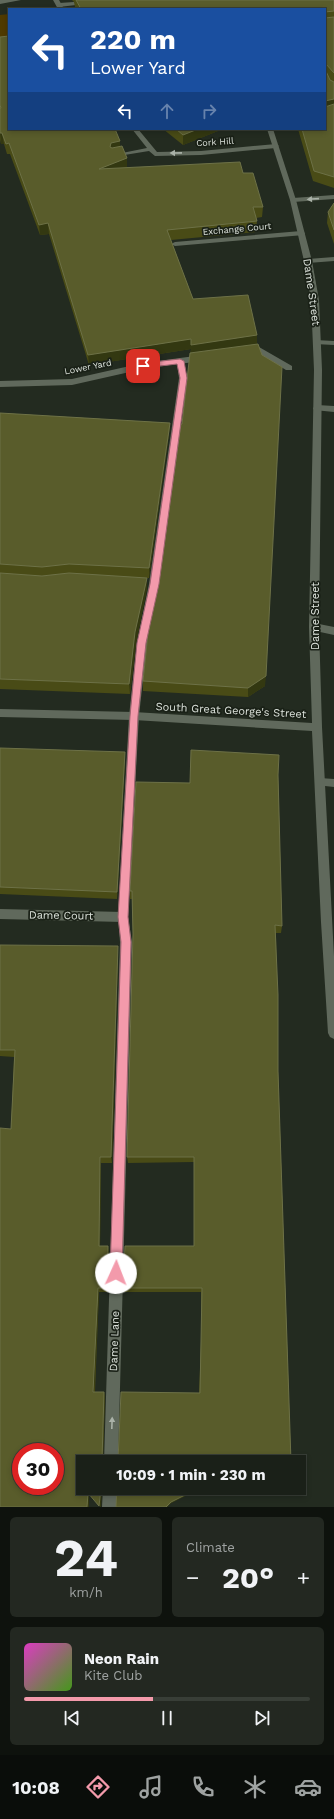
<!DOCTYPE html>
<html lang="en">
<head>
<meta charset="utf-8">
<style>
  body { margin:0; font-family:"Work Sans",sans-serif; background:#232821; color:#f1f3f6; height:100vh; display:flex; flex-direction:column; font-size:15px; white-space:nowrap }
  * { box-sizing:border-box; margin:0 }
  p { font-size:13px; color:#9fa3a2 }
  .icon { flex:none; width:22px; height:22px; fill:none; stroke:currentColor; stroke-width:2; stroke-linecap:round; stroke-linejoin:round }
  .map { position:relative; height:1507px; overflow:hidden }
  .drawer { display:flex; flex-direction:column; gap:10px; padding:10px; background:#0e120d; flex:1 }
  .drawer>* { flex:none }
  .banner { position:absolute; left:8px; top:8px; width:318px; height:122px; border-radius:0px; box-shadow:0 2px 6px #0003,0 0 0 1px #383e37; background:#1a4fa0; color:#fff; overflow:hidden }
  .speed { position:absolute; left:12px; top:1443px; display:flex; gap:8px; font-size:20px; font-weight:700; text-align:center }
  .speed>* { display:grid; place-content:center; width:52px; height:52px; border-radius:50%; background:#1a2018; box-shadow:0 2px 6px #0003,0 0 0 1px #383e37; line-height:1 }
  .speed .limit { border:6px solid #d22; background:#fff; color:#111 }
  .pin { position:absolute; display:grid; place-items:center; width:34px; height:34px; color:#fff; margin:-17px; border-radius:8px; box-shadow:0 2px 6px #0006 }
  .me { position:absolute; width:44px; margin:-22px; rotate:2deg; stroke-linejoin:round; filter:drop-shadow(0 0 3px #0008) }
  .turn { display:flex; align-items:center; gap:14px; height:84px; padding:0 16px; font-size:18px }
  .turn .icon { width:52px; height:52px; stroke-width:2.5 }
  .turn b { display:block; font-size:28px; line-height:34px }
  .lanes { display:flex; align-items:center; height:38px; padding:0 16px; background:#0003; justify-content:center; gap:20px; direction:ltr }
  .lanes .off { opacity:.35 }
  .big { font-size:30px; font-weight:700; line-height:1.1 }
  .drawer .card { flex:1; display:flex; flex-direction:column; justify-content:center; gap:6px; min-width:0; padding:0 14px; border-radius:6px; background:#232821 }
  .drawer .dial { align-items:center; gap:0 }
  .dial b { font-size:52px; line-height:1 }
  .song { display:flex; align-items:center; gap:12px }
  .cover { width:48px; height:48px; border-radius:6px; background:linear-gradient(135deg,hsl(310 70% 55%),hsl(100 70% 35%)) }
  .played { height:4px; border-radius:2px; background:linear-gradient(90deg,#f39aab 45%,#383e37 45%) }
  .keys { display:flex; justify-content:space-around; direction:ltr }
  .heat { display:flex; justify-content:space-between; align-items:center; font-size:22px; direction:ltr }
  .drawer .tiles { flex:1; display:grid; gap:10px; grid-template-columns:1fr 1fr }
  .card:last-child { grid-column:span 2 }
  .trip { position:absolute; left:76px; top:1455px; width:230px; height:40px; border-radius:0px; background:#1a2018; box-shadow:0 2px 6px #0003,0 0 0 1px #383e37; font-weight:700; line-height:40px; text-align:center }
  .dock { display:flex; height:64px; justify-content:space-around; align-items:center; background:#0a0d0a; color:#9fa3a2 }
  .dock .icon { width:28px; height:28px }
  .dock .current { color:#f39aab }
  .dock b { font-size:18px; color:#f1f3f6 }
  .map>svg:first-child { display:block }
  .green { fill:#4f3a00 }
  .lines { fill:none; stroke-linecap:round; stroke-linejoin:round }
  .service { fill:#60695c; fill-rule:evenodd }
  .pedestrian { fill:#60695c; fill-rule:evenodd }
  .minor { fill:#60695c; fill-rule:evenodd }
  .secondary { fill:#60695c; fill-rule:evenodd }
  .wall { fill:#494b16 }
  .shaded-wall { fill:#333811 }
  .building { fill:#595c2b; stroke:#6d7147; fill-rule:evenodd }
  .oneway { fill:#aab2a8 }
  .route { fill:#f39aab; stroke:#9e646f }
  .labels { text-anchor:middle; stroke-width:3.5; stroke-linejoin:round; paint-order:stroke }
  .far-street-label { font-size:9px; fill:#dce2db; stroke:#1a2117 }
  .street-label { font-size:11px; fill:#dce2db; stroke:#1a2117 }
</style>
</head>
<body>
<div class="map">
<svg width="334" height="1507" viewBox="0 0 334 1507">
  <rect width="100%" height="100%" fill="#232b20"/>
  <path class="green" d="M9 14V46L0 47V15Z"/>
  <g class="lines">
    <path class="service" d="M0 0H21L0 4Z
      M74 2 77 4 76 5 59 7 56 5 59 3Z
      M334 257V261L308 263 304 261 308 259Z
      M315 340 334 341V345L315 344Z
      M180 358 184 361 187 378 159 584 147 643 139 716 137 719H131L129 716 137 643 149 584 179 378 177 364 143 369 72 385 0 387V381L72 379 143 363Z"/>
    <path class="pedestrian" d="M334 195V199L293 202 290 200 293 198Z
      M259 347 292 366V370H286L258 353 248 355 244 352 245 350Z
      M203 355 206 356V360L180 364 176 361 180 358Z
      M320 778 334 779V787L316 785 315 782 316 779Z
      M0 909 123 912 127 914 128 917 127 920 123 922 0 919Z"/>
    <path class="minor" d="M53 0H59L64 9H58Z
      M132 129H138L157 152 201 151 276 144 279 146 276 148 201 155 155 156 149 151 112 157V155L147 148Z
      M301 231 305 233 304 235 175 246 171 244 175 242Z
      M317 405 334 406V412L314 410 313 408Z
      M314 623 334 627V635L311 630 309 627 311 624Z
      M134 712 137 713 139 716 128 917 132 942 118 1462H104L120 942 118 917 129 716 131 713Z
      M103 1488H117L116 1507H102Z"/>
    <path class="secondary" d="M267 129H273L296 200 312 261 319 300 322 370 319 627 322 727 334 956V1039L330 1037 328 1033 321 922 312 731 134 720 0 717V709L134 712 312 723 309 627 314 370 311 300 304 261 290 200Z"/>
  </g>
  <path class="wall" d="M72 0H334V188L313 181 298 129H325V9H76L75 7 74 2Z
    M0 37 9 129 120 147 127 167 243 173 263 207 262 217 256 218 257 221 256 232 171 240 193 299 257 335V344L265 686 248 697 143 691V681L160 574 182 424 191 349 89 365 49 234 40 235 10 154H7L4 144H1L0 139Z
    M163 129H223L183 145Z
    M334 203V244L327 223 328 212Z
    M0 413 170 423 169 434 149 578H147V588L136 643 130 694 0 689Z
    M0 748 125 760 117 899 0 894Z
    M278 775 282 926 281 933H276L278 1071 291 1462H83L101 1507 89 1494V1507H0L11 1129 14 1057 0 1056V945L118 954 112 1163H101L100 1246 109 1250 108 1292H99L95 1392 105 1395 103 1461V1462L118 1461 199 1393 201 1344V1292H124L123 1288 194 1246V1162L128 1163 127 1157 133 934 132 899H130V891L190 783Z
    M117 1488H292V1490L291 1491 199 1489 171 1503 167 1507H116Z"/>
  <path class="shaded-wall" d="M334 99V109L325 111V101Z
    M198 129H223L183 145V135Z
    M0 133H2L4 144H1Z
    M120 141V152L112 154 110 147 111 143Z
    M127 158V168L99 169Z
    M48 223 49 234 40 235 39 225Z
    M257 335V346L190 355 191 349 89 365 88 355 191 339Z
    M170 423 169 434 149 578V568Z
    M147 578V588L136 643 130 694 129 684 135 632Z
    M266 676 265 686 248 697V688Z
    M125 752V760L117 899V892Z
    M118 946V954L112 1163 111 1157Z
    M100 1157 101 1163 100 1251 99 1246Z
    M108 1246 109 1250 108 1292 107 1288Z
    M98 1288 99 1292 94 1395 93 1392Z
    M104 1392 105 1395 102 1462V1460Z
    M101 1488H102L101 1507 99 1506Z
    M199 1488V1489L171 1503 167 1507H166L171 1502Z
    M88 1493 89 1494V1507H87Z"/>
  <path class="building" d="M76 0H334V11L325 12V9H81Z
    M325 17V18L334 17V73L326 64 325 65Z
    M9 36V129H115L120 141 111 143 110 147 112 148 122 146 127 158 99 169 240 162 243 173H253L263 207H253L257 221 167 230 193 299 248 295 257 335 191 345V339L88 355 48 223 39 225 9 143 6 144 2 133H0V108H1L0 105V37Z
    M325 69 330 80 334 82V99L325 101Z
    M325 103V107L334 104V177L314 171 302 129H325Z
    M176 129H198L183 135Z
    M334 203V230L328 212Z
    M258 344 262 355 282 367 266 676 248 688 143 681 148 633 160 574 181 424H182L190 353Z
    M0 413 170 423 149 568 69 564 42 567 0 564Z
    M0 573 42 576 69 573 147 578 135 632 129 684 0 679Z
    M0 748 125 752 117 892 0 887Z
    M191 750 279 755 278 775 282 926 275 925 278 995V1071L291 1462H83V1488H101L99 1506 88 1493 87 1507H0V1128L11 1129 15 1050H0V945L118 946 111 1157H100L99 1246H108L107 1288H98L93 1392H104L102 1460 103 1462 118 1461 121 1392 200 1393 201 1341 202 1288H123L125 1246H194V1157H127L133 934 132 891H130L136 782 190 783ZM21 1452H55V1486H21Z
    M117 1488H199L171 1502 166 1507H116Z
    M210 1488H292V1490Z"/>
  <defs><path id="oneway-solid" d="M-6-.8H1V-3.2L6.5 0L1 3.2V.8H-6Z"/></defs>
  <g class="oneway">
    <use href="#oneway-solid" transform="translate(176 153) rotate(179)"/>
    <use href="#oneway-solid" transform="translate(313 199) rotate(176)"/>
    <use href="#oneway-solid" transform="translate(112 1423) rotate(-88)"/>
  </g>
  <path class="route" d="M180 359 184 361 187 378 159 584 146 643 138 716 128 917 131 942 122 1273 120 1277 116 1279 112 1277 110 1273 121 942 118 917 130 716 137 643 150 584 180 378 177 364 143 368 139 366 143 363Z"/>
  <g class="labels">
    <g class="far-street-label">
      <text transform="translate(215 142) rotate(-4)" y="3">Cork Hill</text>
      <text transform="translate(237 229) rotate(-5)" y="3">Exchange Court</text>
      <text transform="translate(88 367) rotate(-11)" y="3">Lower Yard</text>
    </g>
    <g class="street-label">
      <text transform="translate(312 292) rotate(82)" y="4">Dame Street</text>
      <text transform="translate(315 616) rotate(-90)" y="4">Dame Street</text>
      <text transform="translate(231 710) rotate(3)" y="4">South Great George's Street</text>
      <text transform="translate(61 915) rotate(1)" y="4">Dame Court</text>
      <text transform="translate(114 1341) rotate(-88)" y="4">Dame Lane</text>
    </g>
  </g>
</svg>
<div class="speed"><div class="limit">30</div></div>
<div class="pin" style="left:143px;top:366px;background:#d93025"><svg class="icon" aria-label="arrive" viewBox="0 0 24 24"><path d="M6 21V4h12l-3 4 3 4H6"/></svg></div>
<svg class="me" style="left:116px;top:1273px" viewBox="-20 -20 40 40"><circle r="19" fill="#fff"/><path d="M0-13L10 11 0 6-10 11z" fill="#f39aab"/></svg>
<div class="trip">10:09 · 1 min · 230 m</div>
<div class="banner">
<div class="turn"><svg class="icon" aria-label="left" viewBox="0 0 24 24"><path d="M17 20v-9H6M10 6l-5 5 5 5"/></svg><div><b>220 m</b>Lower Yard</div></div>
<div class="lanes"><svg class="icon" aria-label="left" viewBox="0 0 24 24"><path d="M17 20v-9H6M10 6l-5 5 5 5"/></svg><svg class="icon off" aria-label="ahead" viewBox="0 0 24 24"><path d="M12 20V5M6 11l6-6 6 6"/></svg><svg class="icon off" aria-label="right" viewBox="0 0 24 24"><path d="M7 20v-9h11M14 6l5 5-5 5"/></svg></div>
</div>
</div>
<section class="drawer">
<div class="tiles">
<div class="card dial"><b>24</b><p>km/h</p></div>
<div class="card"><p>Climate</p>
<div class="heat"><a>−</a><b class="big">20°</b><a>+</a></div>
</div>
<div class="card">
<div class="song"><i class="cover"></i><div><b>Neon Rain</b><p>Kite Club</p></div></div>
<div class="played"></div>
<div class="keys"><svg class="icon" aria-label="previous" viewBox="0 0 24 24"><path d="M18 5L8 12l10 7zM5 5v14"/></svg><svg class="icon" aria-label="pause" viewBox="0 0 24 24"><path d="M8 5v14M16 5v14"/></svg><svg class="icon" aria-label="next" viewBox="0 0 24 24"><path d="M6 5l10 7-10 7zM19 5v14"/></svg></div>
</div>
</div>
</section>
<nav class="dock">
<b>10:08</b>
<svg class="icon current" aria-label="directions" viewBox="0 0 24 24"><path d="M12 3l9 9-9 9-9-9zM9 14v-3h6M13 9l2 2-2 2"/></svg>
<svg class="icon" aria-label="music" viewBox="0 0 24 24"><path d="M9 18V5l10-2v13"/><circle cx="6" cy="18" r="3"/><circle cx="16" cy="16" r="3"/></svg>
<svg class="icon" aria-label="phone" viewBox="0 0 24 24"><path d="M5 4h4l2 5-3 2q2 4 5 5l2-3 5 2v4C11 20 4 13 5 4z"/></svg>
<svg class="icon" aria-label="climate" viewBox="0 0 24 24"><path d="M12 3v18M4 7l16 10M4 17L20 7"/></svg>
<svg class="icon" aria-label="car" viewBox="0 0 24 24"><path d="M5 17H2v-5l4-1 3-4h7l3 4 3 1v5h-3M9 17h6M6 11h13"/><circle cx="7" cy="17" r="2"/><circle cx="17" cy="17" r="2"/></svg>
</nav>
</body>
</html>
